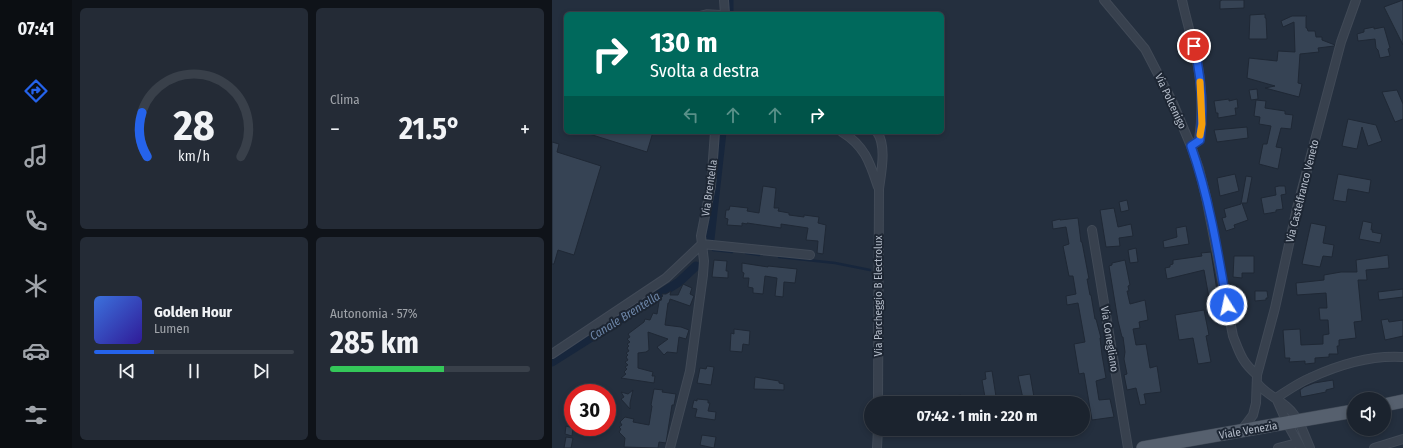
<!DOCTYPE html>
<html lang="it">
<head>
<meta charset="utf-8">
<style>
  body { margin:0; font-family:"Fira Sans Condensed",sans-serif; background:#242b36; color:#f1f3f6; height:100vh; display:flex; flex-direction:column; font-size:15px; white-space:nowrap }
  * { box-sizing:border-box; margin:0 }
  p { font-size:13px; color:#a0a4aa }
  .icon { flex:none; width:22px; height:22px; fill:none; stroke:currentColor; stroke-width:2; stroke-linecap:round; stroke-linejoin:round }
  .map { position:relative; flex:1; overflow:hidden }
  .side { display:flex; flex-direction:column; gap:8px; padding:8px; background:#0f1319; width:480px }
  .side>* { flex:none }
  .hud { position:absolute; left:12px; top:12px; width:380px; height:122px; border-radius:6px; box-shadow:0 2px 6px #0003,0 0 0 1px #39404a; background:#00695c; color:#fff; overflow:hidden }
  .tools { position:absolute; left:795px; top:392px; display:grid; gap:8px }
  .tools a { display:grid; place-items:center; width:44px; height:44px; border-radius:50%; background:#1b232e; box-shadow:0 2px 6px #0003,0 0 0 1px #39404a; font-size:20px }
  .speed { position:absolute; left:12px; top:384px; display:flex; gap:8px; font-size:20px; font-weight:700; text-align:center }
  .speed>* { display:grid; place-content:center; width:52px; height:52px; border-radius:50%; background:#1b232e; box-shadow:0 2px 6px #0003,0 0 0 1px #39404a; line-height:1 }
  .speed .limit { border:6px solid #d22; background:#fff; color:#111 }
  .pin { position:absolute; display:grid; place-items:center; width:34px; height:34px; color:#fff; margin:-17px; border:2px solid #fff; border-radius:50%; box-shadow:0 1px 4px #0007 }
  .me { position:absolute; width:44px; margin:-22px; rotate:350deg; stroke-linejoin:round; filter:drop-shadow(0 0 3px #0008) }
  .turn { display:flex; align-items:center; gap:14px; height:84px; padding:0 20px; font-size:18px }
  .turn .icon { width:52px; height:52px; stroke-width:2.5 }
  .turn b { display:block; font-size:28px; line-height:34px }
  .lanes { display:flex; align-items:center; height:38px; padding:0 20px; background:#0003; justify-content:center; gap:20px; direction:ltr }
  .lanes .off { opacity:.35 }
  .big { font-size:30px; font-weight:700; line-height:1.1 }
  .side .tile { flex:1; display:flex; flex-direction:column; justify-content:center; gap:6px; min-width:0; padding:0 14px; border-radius:6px; background:#242b36 }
  .side .dial { align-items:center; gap:0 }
  .dial svg { height:104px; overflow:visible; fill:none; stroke:#39404a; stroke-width:7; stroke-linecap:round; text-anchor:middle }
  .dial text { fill:#f1f3f6; stroke:none }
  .song { display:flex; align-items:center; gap:12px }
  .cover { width:48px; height:48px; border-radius:6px; background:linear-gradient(135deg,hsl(220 70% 55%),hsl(250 70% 35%)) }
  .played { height:4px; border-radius:2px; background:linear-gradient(90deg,#2563eb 30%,#39404a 30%) }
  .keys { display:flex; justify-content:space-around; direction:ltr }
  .heat { display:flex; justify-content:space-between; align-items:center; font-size:22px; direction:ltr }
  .charge { height:6px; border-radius:3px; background:linear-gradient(90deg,#34c759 57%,#39404a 0) }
  .side .tiles { flex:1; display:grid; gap:8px; grid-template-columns:repeat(2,1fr) }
  .trip { position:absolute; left:312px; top:396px; width:226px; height:40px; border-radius:20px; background:#1b232e; box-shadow:0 2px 6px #0003,0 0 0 1px #39404a; font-weight:700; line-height:40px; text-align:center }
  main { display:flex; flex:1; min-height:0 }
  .dock { display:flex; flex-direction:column; width:72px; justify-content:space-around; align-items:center; background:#0b0e12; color:#a0a4aa }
  .dock .icon { width:28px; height:28px }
  .dock .on { color:#2563eb }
  .dock b { font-size:18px; color:#f1f3f6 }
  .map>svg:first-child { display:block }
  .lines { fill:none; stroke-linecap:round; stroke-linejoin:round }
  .stream { stroke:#17263c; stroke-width:2.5 }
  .canal { stroke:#17263c; stroke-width:9 }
  .building { fill:#364354; stroke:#1f2835 }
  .service-casing { stroke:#414a57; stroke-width:5.5 }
  .minor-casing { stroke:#414a57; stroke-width:10 }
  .primary-casing { stroke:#414a57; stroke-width:14 }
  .service { stroke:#38414e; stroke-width:4 }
  .minor { stroke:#38414e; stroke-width:8 }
  .primary { stroke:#56606e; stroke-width:13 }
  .route-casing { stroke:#184099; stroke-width:10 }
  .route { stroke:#2563eb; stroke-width:7 }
  .slow { stroke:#f59e0b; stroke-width:7 }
  .labels { text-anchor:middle; stroke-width:4; stroke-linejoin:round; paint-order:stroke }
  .street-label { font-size:11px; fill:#b4bcc9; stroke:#1d2633 }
  .water-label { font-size:12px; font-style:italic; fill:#6d86a8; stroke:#1d2633 }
</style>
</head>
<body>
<main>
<nav class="dock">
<b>07:41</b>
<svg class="icon on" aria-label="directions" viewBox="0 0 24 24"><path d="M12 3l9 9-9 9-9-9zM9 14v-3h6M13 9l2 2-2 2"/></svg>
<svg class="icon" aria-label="music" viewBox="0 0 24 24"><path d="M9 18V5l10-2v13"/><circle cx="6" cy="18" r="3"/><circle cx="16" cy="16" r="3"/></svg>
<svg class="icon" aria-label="phone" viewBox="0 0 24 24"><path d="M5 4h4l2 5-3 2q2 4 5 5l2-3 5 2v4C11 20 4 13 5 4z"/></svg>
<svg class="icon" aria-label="climate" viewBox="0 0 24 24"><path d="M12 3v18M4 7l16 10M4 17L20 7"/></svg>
<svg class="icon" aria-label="car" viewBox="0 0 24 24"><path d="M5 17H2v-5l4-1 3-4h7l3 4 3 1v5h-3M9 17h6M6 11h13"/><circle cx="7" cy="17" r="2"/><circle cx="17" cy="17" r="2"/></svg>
<svg class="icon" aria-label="filters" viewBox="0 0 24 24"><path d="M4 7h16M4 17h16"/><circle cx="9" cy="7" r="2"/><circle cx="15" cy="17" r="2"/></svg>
</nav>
<section class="side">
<div class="tiles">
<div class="tile dial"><svg viewBox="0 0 100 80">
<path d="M14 69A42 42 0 1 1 86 69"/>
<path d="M14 69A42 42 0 0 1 10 35" stroke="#2563eb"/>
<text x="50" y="56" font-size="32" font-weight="700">28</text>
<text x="50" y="72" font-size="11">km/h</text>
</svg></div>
<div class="tile"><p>Clima</p>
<div class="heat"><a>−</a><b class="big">21.5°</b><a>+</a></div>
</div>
<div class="tile">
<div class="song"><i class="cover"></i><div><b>Golden Hour</b><p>Lumen</p></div></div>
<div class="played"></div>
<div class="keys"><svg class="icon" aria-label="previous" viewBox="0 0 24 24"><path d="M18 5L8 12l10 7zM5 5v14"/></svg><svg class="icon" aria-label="pause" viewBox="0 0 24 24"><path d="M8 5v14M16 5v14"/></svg><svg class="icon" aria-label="next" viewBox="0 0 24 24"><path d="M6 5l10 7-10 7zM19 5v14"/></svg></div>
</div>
<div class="tile"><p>Autonomia · 57%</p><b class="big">285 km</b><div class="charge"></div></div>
</div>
</section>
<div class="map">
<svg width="851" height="448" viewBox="0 0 851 448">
  <rect width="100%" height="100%" fill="#242f3e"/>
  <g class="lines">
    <path class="stream" d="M161 250 180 252
      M194 253 207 255
      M227 257 283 263 318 270"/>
    <path class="canal" d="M177 14V0
      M158 239 170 132
      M0 362 127 282 144 266"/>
  </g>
  <path class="building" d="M670 0H692V8L668 9V1Z
    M851 0V45L832 7Z
    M713 14V18H714L715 39H697L698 15Z
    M740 16H755L754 17V28H755L756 31H763L764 37H770V40L783 45 782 46 766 48 767 52 748 54 746 83 750 84 747 97 713 88 723 86 695 78 697 58 725 61 726 51 743 52 742 22 731 27 729 21Z
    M822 27V29L832 27 838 48 836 49 838 56 828 58 826 50 824 48 823 39 806 41 805 34 812 32V29Z
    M705 89 706 99 699 100 697 90Z
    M845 90 851 104V119L843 122 830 92Z
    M677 99V101L685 99 686 108H683L684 115 666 118V113H664L662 101Z
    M704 100 714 101 713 108 733 111V114L741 115 739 129 729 128 724 147 730 148 726 169 707 164 711 144H715L719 126 707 124 708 117 702 116Z
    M796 119 824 125 830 141 816 146 810 127 805 149 790 146Z
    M695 127 696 138 665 142 662 130Z
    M34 132H101L95 152 34 133Z
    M0 142 7 144 5 152 49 166 22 255 6 250 2 264H0Z
    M683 174 687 191 668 196 665 178Z
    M786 174 819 180 817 193 796 189 794 202 781 200Z
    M694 176 700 177 695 203H690L696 220 682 225 683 228 674 231 670 218 674 217 672 209 689 204Z
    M211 186 224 188 222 208H227L226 211 237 213V215L252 217V215L267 217 266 223 274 225 271 254 265 253 266 241 254 240 256 228 229 224V228L195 223V224L190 223V226L175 225 176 219 173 218 174 210H177L178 206 196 208 195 211 207 213Z
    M727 186H733L734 194 729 195 731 209 724 210V212L712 214 709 198 724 195 723 187Z
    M575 200 577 210 569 212 567 202Z
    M562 208 566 227 579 224 581 236 567 238 568 246 554 247 548 210Z
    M526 218 529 242H530L537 279H535L538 295H539L543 319H544L549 338H548L550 355 554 378 544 381 547 400 558 399 562 417 540 420 532 373 527 374 522 344 533 342 526 303 515 305 514 296 524 294 521 276H517L511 246 517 244 514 227 501 229 500 221 508 219V220Z
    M811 221 820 223 819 230H821L820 232 830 234 828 243 807 239Z
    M759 223 774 226 771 243 782 245 780 257 771 256 768 267 750 264Z
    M634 226 637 244 612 248 611 241 625 237 624 228Z
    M584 248 586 262 578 263 576 250Z
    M659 252 666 297 657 298 652 270 615 279 613 268 618 267V265L621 264V260L650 256 649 253Z
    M836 255 837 268 814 270 815 280H806L810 321 802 322 804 338 787 340V346H785L786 354H777V357L763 358V363L753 364V361L737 362 738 358H733L731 330 748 329 749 345 771 344V335L777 334 776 320H768L767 308H775L774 293 745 295 744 283 772 280V275L789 272H805L804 260Z
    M682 256H702V273H690V278L681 277Z
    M162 260 175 261 174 271H176V278L160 277Z
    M573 260 578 285 576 286 577 291H575L578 304 593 300 596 320 587 322 588 328 581 329 584 345 594 344 598 368 605 366 609 392 592 394 594 404 588 405 584 388 575 390 572 375 575 374 572 359 573 352 571 337H570L566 321 557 266 560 265V263Z
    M190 263 216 267V266L245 269 243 283 232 282 231 297 223 296 225 278 213 276 211 294 201 293V288L196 287 197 278H191L192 273 190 272Z
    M131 284 140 288 138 294 142 296 138 306 118 299 117 303H116L113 325 129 327 137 330 134 339 127 337 125 353 115 352 112 355 105 347 116 339 96 332 97 350 94 352 86 353V368L101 372 100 376H103L102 383 69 378 74 374 72 372 75 369 73 367 76 365 73 362 76 360 74 357 76 355 74 353 77 351 75 348 77 346 75 344 78 342 75 339 78 337 76 334 92 322 93 319 98 320 101 313 105 314 107 302 106 300 111 296 110 295V294H114L119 291 118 295H126Z
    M851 289V297L827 300 826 292Z
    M703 291H715L716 298H714V300L703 301Z
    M652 310 657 335 654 336 659 362 646 364 641 338 627 340 623 315Z
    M836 319 837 322 851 320V336L833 340 829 320Z
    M182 329 198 331 197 345 191 344 190 352 178 351 179 333 182 334Z
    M155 366 162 367 159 385 145 383 148 368 154 369Z
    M440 371 445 403H434L430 380 434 379 433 372Z
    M478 374 483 403H472L466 376Z
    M203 377 227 381V383L232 384V390L202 389Z
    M781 380 782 388 774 390V392L749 397 748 390 752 387 762 383Z
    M102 389 111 390 110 392 124 394 122 405H120L114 443 107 442 106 448 72 447 73 438 67 432 69 429 67 427 70 425 68 422 73 417 82 419 81 422 97 425 100 406 99 405Z
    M81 390 78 403V409L69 399 72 397 69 392 76 394Z
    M409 395 410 403H385V399Z
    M145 399 156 400V403H158L156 411 164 412 163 420 143 417 145 409 140 408 142 400 145 401Z
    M14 426 21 428 20 436 13 434Z
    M150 435 164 437 162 448 148 445Z
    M14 437 21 438 19 448H12Z"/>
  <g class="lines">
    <defs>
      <path id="service" d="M147 14 155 12 173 13"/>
      <path id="minor" d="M172 0 173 14
        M552 0 593 49 620 101 639 146 647 169 654 197 681 336C688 354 690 362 705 375
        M630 0C634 19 640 38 644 57 650 82 651 114 647 140L639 146
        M290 132C313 146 318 163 326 187
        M325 132C335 146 329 173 327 189L326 403
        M540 230 576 448
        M0 354 114 278 150 244 258 255
        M706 384C714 394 725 398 735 407 747 417 752 434 758 448
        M724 398C735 391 746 383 758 378 786 365 820 355 851 357
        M725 400 735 423 749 448
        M689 431 701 415 704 403 705 375 723 308 745 208 789 42 804 0
        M118 448 138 371 151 275 152 261 149 236 159 186 163 132
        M325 448 326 429
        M726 448 745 443
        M822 448 851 439"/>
      <path id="primary" d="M832 405 851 401
        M591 448 802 411"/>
    </defs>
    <use href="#service" class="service-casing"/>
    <use href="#minor" class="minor-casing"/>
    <use href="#primary" class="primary-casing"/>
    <use href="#service" class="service"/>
    <use href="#minor" class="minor"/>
    <use href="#primary" class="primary"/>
  </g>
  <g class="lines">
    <defs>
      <path id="route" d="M642 46C649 76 652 109 648 140L639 146C657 197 666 252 675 305"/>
    </defs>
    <use href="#route" class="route-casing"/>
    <use href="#route" class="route"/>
    <path class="slow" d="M648 82 650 124 648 135"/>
  </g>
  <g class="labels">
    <g class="street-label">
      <text transform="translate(619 101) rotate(65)" y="4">Via Polcenigo</text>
      <text transform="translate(157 188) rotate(-82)" y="4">Via Brentella</text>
      <text transform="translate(750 191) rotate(-76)" y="4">Via Castelfranco Veneto</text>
      <text transform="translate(326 296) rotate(-90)" y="4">Via Parcheggio B Electrolux</text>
      <text transform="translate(558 339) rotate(81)" y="4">Via Conegliano</text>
      <text transform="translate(696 430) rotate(-10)" y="4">Viale Venezia</text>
    </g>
    <g class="water-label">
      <text transform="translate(73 316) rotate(-32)" y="4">Canale Brentella</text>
    </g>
  </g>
</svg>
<div class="tools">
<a><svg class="icon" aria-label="sound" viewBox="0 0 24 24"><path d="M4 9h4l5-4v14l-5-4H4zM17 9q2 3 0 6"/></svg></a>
</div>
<div class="speed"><div class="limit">30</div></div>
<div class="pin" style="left:642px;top:46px;background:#d93025"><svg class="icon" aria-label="arrive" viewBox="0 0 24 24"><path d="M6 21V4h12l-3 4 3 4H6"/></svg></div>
<svg class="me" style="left:675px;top:305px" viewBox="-20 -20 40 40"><circle r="17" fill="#2563eb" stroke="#fff" stroke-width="3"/><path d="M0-11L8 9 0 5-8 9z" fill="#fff"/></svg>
<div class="trip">07:42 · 1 min · 220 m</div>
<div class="hud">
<div class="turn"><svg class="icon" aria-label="right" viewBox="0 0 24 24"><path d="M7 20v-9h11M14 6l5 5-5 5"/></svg><div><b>130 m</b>Svolta a destra</div></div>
<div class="lanes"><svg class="icon off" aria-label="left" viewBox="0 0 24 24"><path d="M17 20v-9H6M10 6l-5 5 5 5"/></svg><svg class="icon off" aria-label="ahead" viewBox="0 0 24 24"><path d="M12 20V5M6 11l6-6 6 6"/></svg><svg class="icon off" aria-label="ahead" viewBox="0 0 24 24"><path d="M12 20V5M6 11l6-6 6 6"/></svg><svg class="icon" aria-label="right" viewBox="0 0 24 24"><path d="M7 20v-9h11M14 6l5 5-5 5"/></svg></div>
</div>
</div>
</main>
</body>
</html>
